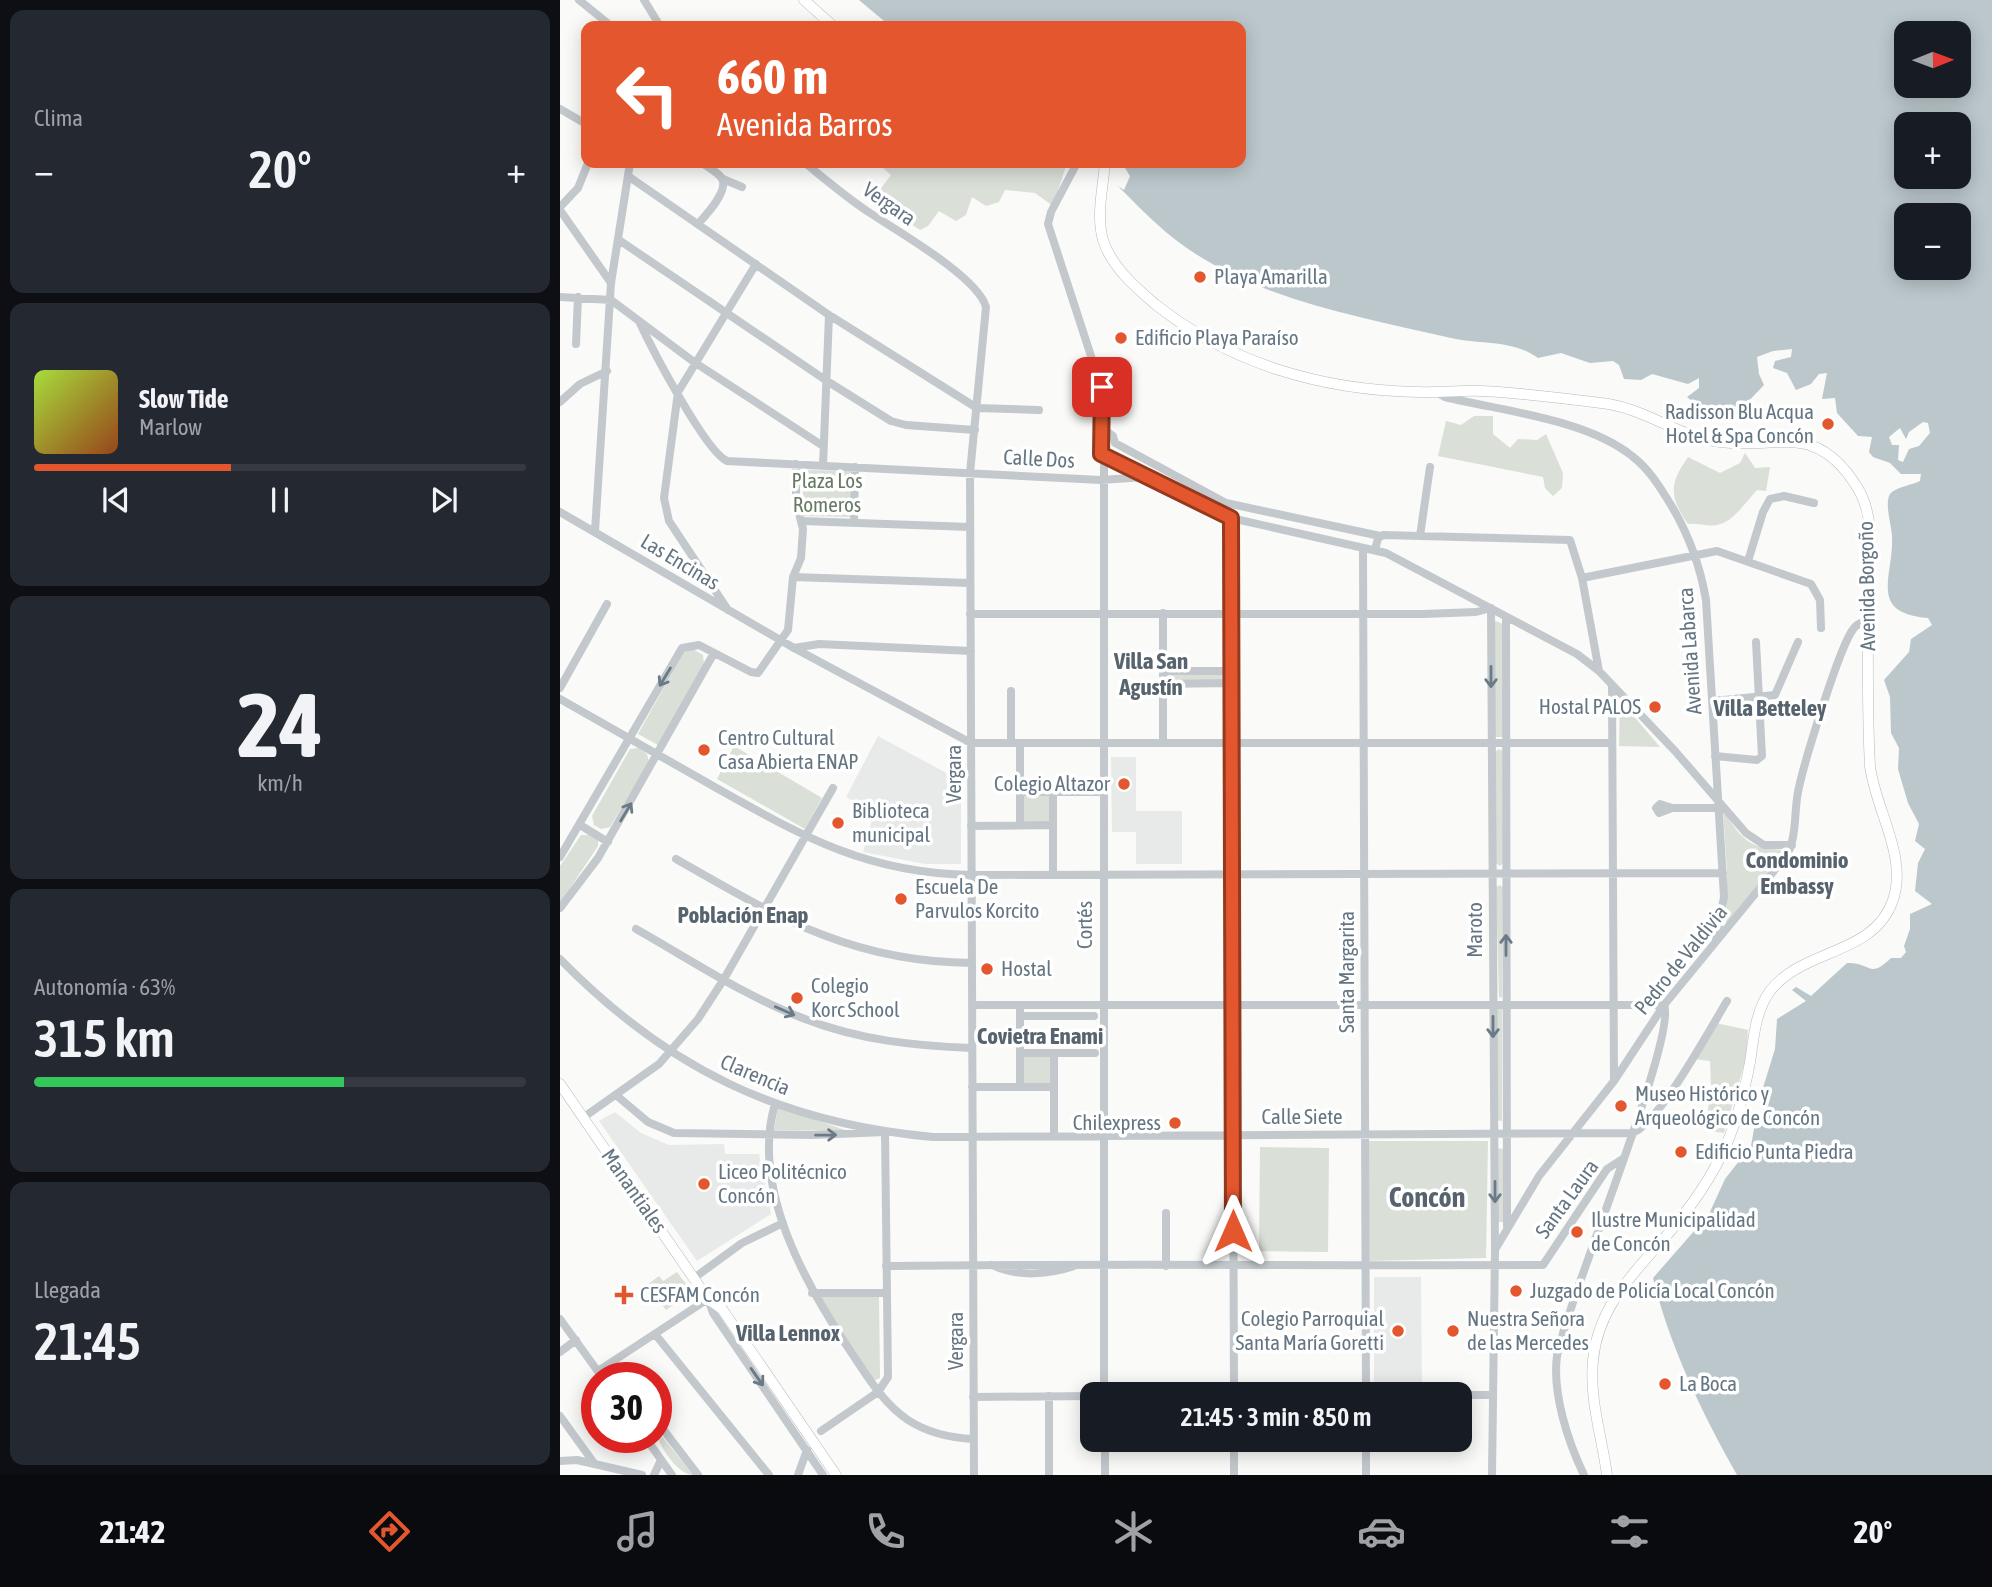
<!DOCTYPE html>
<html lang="es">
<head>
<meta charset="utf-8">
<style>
  body { margin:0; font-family:"Asap Condensed",sans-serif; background:#242831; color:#f1f3f6; height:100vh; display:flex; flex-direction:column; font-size:26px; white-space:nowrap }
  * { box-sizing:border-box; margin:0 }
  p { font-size:23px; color:#9ea1a6 }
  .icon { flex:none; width:38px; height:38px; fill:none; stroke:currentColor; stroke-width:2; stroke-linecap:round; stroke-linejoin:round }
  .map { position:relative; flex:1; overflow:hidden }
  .side { display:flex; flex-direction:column; gap:10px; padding:10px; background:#0d0f14; width:560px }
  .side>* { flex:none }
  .top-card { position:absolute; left:21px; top:21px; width:665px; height:147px; border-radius:14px; box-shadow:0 4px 18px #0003; background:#e4572e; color:#fff; overflow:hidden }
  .needle { width:46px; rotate:89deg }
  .controls { position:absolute; left:1334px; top:21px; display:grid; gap:14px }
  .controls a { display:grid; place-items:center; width:77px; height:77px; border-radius:14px; background:#171b24; box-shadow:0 4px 18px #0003; font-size:35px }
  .speed { position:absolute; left:21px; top:1362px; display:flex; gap:14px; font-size:35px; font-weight:700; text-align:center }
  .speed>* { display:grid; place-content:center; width:91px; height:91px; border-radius:50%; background:#171b24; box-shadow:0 4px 18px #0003; line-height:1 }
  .speed .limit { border:10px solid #d22; background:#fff; color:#111 }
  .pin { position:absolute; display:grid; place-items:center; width:60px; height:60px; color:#fff; margin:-30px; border-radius:14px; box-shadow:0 4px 10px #0006 }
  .me { position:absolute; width:77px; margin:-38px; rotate:0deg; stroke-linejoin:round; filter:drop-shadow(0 0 5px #0008) }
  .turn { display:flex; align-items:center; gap:24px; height:147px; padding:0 21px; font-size:32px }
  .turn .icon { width:91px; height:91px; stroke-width:2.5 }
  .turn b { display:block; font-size:49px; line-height:60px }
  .big { font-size:52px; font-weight:600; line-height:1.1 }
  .side .card { flex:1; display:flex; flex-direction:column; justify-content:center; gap:10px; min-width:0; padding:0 24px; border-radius:14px; background:#242831 }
  .side .dial { align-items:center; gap:0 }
  .dial b { font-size:91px; line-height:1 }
  .song { display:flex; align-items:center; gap:21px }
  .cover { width:84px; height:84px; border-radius:10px; background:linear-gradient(135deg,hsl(80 70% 55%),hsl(20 70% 35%)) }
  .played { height:7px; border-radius:4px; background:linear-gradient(90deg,#e4572e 40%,#363941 40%) }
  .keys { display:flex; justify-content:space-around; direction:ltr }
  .heat { display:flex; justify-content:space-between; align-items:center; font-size:38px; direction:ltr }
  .charge { height:10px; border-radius:5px; background:linear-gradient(90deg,#34c759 63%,#363941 0) }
  .trip { position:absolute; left:520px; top:1382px; width:392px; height:70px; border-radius:14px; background:#171b24; box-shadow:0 4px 18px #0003; font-weight:600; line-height:70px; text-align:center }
  .tab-bar { display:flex; height:112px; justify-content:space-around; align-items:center; background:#090b0e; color:#9ea1a6 }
  .tab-bar .icon { width:49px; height:49px }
  .tab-bar .active { color:#e4572e }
  .tab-bar b { font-size:32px; color:#f1f3f6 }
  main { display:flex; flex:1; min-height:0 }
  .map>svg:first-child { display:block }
  .built { fill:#e8e9e9 }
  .green { fill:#dadfd7 }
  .water { fill:#bbc7cb; fill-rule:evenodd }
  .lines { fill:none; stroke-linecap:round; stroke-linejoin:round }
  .major-casing { stroke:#b5babe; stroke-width:11 }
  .minor { stroke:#c3c8cc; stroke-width:8 }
  .major { stroke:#fff; stroke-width:10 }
  .oneway { stroke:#6a7a87 }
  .route-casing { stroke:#94391e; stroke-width:18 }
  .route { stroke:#e4572e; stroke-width:12 }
  .poi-dot { fill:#e4572e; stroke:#fff; stroke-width:2.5 }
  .labels { text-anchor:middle; stroke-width:7; stroke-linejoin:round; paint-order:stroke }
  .street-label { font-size:21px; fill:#657683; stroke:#fff }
  .poi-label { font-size:21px; fill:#657683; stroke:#fff; text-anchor:start }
  .park-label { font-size:21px; fill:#687a64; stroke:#fff }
  .neighbourhood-label { font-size:23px; font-weight:bold; fill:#57646e; stroke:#fff }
  .district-label { font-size:28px; font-weight:bold; fill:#57646e; stroke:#fff }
</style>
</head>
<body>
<main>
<section class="side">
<div class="card"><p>Clima</p>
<div class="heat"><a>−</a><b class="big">20°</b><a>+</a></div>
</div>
<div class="card">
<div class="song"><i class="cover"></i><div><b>Slow Tide</b><p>Marlow</p></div></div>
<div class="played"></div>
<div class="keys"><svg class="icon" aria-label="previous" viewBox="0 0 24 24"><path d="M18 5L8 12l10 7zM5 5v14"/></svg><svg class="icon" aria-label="pause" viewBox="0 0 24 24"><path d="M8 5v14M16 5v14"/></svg><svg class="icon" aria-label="next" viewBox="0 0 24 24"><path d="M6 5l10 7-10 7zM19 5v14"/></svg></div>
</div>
<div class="card dial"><b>24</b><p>km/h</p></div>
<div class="card"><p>Autonomía · 63%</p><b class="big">315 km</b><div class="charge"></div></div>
<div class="card"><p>Llegada</p><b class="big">21:45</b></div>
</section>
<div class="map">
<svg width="1432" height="1475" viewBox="0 0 1432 1475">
  <rect width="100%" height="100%" fill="#fafaf8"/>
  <path class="built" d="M318 736 401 781V864H365L303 852 314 813 286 797Z
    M551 757H576V811H622V864H576V832H552Z
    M55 1112 81 1133 109 1145 164 1144 165 1154H199L211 1214 137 1261 39 1121Z
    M814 1277H861L862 1385 814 1386Z"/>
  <path class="green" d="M317 163H507L493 206 475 193 445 190 439 202 426 206 412 197 406 215 396 221 379 211 368 226 360 230 313 199 331 175Z
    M914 416H933V434L950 448 958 439 977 440 986 434 1003 473 1002 488 993 496 985 488 983 477 878 456 886 421 901 425Z
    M1185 453 1195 468 1210 467 1206 491 1197 490C1186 502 1173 522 1157 525 1148 527 1138 523 1128 524 1109 497 1109 484 1128 457L1160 473 1180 463Z
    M243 470 292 471 291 517 243 516Z
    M933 620 943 624V737H934Z
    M133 649 143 655 144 665 98 745 78 734 125 650Z
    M667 673V682H606V674Z
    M1060 700 1100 747 1059 746Z
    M174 746 262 798 245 829 157 779Z
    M79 748 87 754 89 762 50 827 41 829 34 825 32 816 70 749Z
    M939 749 943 751V863L940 866 935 863V752Z
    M463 795 490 796 489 822H463Z
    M1163 810C1181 839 1189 849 1225 850L1166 925 1167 871Z
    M21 835H30L38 840V846L0 903V866Z
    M939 885 943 887 942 997 939 998 936 888Z
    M942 1006V1121L936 1120 935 1008Z
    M1156 1023 1188 1030 1186 1058 1164 1133 1145 1130 1150 1096 1158 1095V1084L1151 1085 1150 1061 1134 1059Z
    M463 1056H490V1083L464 1084Z
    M218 1107 288 1131 214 1130Z
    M807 1141H928L926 1258 807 1261Z
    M700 1147 769 1148 768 1252 699 1251Z
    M937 1148 943 1149V1222H938Z
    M117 1272 132 1292 106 1310 87 1285 99 1276 103 1281Z
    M263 1295 319 1296 320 1378 313 1381 260 1301Z
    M96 1429 133 1475C118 1475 96 1443 96 1429Z"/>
  <path class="water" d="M299 0H1432V1475H1177C1142 1413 1110 1347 1093 1278L1149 1214 1165 1179 1191 1146 1195 1123 1204 1108 1202 1091 1215 1049 1217 1019 1246 1001 1232 990 1236 987 1251 996 1287 963C1312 962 1308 980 1331 958H1341L1346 952 1344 946 1350 929V914L1372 904 1355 891 1358 863 1365 849 1355 841 1359 824 1348 803 1338 769 1339 748 1331 733 1330 697 1324 680 1349 652 1351 639 1372 625 1368 618C1307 613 1334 576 1332 537 1332 526 1324 504 1330 494 1336 487 1352 485 1360 481L1361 474H1341L1330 463 1313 457 1309 452 1312 437 1298 436 1277 413 1275 398 1262 399 1267 373 1259 374 1251 384 1236 390 1227 373 1213 368 1215 361 1231 357 1232 349 1213 351 1197 357 1199 374 1204 385 1182 408 1152 418 1127 397 1139 388V378L1128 384 1092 374 1081 380 1064 379 1059 365 1053 361 1030 363 1001 353 978 358C952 339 920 345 891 338 797 316 690 299 612 237 593 222 575 203 558 186L564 190 570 176 563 165 681 163V26H330ZM1346 33H1398V86H1346ZM1346 124H1398V177H1346ZM1346 215H1398V268H1346ZM1363 422 1368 423 1370 433 1359 446 1349 449 1343 462 1338 460 1339 445H1332L1329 437 1340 428 1346 439 1349 432Z"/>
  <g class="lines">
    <defs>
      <path id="major" d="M244 0 273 26
        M545 163C543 188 536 215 543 240 551 266 575 287 595 304 670 364 762 390 857 392 879 393 900 390 922 391 962 393 1002 398 1041 403 1082 407 1114 434 1154 441 1215 452 1254 418 1297 487 1318 520 1309 568 1308 605 1308 658 1307 713 1310 766 1315 809 1348 856 1333 900 1314 956 1243 948 1210 991 1195 1012 1194 1037 1190 1062 1185 1089 1178 1117 1167 1143 1152 1178 1125 1215 1100 1243 1068 1279 1038 1310 1033 1360 1029 1399 1042 1437 1047 1475
        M0 1084 148 1299 162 1309 276 1475"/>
    </defs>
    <use href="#major" class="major-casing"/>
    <path class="minor" d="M19 0 51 26
      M84 0 100 26
      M0 109 26 124
      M245 163C266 180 287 198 310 213 337 231 418 277 426 307L410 473 414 1475
      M517 163 491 212 488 224 544 396V1395
      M68 176 269 315 417 408 479 410
      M163 179 182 187
      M0 207 18 188 28 163
      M0 210 51 283
      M138 224C146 215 166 194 163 181 161 174 148 167 142 163
      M59 240 267 381 331 421 346 425 415 430
      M0 297 51 300 134 362 263 446
      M79 321C91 347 145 451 167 461L541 480 585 477
      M16 344 18 297
      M878 393 885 397C942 411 1026 419 1072 456 1089 469 1100 487 1111 505 1129 535 1140 565 1146 600L1164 897 1156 940
      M0 402 20 384 47 371
      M542 428 553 436 555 443 666 503 820 536
      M541 454 671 518 826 553 1017 654 1039 671 1115 751 1186 833 1204 845H1232
      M263 466 269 315
      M0 512 234 648 411 743H1052
      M671 518 674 1395
      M242 521 410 527
      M294 523 295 467
      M35 531 51 283 70 163
      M860 536 870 467
      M803 549 806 1395
      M815 550 818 538 823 535 1010 540 1022 578 1039 671
      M1188 561 1203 512 1210 499 1224 496 1254 503
      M233 577 410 583
      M1022 578 1157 551 1251 584 1260 600 1261 628
      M168 610 109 521 104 498 118 392 196 264
      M603 613V742
      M410 614H863L916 612 931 608 935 1251 932 1475
      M946 617 947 1226
      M234 648 259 644 411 651
      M603 671H671
      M603 684 671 683
      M1052 686 1054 1079
      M0 688 47 604
      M451 691V743
      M0 699C51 728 102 757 153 786 242 836 305 873 411 875L1163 873
      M1153 701 1215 695 1238 642
      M460 743V825
      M1155 756 1197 760 1202 756 1196 642
      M460 792H542
      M493 792V875
      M1112 808 1099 813 1096 808 1100 804 1112 808H1158
      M20 825 48 842
      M411 826 493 825
      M0 857 122 648 139 645 191 672 198 673 228 630 233 577 241 558 243 529 236 502V464
      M116 859C218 917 290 962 412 963
      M0 908 38 858 154 653
      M76 929C131 960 186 997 245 1019 299 1040 355 1046 412 1048
      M0 959C108 1069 220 1123 373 1137L1072 1133C1097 1127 1151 1027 1167 1001
      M412 1005H1104
      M460 1005V1087
      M460 1016H534
      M460 1053H535
      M494 1053V1136
      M412 1087H494
      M56 1095 88 1122 114 1133 253 1135 325 1132 328 1377 318 1392 261 1431
      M215 1104C190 1189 247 1287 293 1355 309 1379 324 1404 348 1420 368 1433 390 1438 414 1439
      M24 1117 99 1064 138 1019 164 979 273 788
      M606 1213V1266
      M936 1248 979 1176 1054 1081 1104 1005 1227 855C1237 836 1234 812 1238 792 1243 766 1280 644 1294 628 1298 623 1303 622 1308 621
      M432 1265C457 1277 488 1275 514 1266
      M326 1266C545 1263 764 1266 983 1265L1047 1169 1064 1158
      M134 1278 182 1243 223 1223
      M252 1293H327
      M0 1319 42 1377
      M95 1334 209 1475
      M0 1352 16 1340
      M57 1369 64 1377
      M38 1371 148 1299 153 1313 263 1475
      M900 1395H933
      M489 1396V1475
      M413 1397 532 1396
      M0 1416 34 1463
      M96 1420 138 1475
      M85 1437 112 1475
      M545 1440V1475
      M674 1440V1475
      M806 1440V1475
      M0 1461 17 1460 82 1475
      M94 1475 101 1460
      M238 1475 247 1450
      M1024 1475C1008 1442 992 1393 997 1356 1008 1298 1118 1036 1104 1005"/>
    <use href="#major" class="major"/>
  </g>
  <defs><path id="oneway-shaft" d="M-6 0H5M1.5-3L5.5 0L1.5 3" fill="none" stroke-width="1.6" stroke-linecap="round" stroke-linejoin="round" transform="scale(1.75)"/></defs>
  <g class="oneway">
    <use href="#oneway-shaft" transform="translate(105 677) rotate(121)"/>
    <use href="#oneway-shaft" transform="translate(931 677) rotate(90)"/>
    <use href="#oneway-shaft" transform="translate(66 812) rotate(-59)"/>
    <use href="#oneway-shaft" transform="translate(946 945) rotate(-90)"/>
    <use href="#oneway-shaft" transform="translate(225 1011) rotate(24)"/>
    <use href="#oneway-shaft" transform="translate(933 1027) rotate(90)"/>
    <use href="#oneway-shaft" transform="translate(266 1135) rotate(-1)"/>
    <use href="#oneway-shaft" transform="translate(935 1192) rotate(90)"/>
    <use href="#oneway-shaft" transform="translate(197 1377) rotate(55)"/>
  </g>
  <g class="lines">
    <defs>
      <path id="route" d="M542 387 541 454 671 518 673 1231"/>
    </defs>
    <use href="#route" class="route-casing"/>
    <use href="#route" class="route"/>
  </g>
  <g class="poi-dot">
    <circle cx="640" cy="277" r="7"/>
    <circle cx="561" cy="338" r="7"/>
    <circle cx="1268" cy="424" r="7"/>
    <circle cx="1095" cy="707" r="7"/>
    <circle cx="144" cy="750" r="7"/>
    <circle cx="564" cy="784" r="7"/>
    <circle cx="278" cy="823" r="7"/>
    <circle cx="341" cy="899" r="7"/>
    <circle cx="427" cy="969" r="7"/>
    <circle cx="237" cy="998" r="7"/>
    <circle cx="1061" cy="1106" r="7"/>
    <circle cx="615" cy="1123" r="7"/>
    <circle cx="1121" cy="1152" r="7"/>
    <circle cx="144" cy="1184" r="7"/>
    <circle cx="1017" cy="1232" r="7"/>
    <circle cx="956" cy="1291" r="7"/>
    <path d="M60.5 1284.5h7v7h7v7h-7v7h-7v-7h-7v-7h7z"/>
    <circle cx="838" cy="1331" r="7"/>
    <circle cx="893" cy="1331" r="7"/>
    <circle cx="1105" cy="1384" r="7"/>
  </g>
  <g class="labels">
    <g class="street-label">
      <text transform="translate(329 204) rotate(35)" y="7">Vergara</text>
      <text transform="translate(479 459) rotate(3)" y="7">Calle Dos</text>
      <text transform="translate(120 562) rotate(31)" y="7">Las Encinas</text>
      <text transform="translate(1307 586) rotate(-91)" y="7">Avenida Borgoño</text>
      <text transform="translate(1130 651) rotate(-94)" y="7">Avenida Labarca</text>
      <text transform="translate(394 774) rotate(-90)" y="7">Vergara</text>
      <text transform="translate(525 925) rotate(-90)" y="7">Cortés</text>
      <text transform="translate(915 930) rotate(-90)" y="7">Maroto</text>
      <text transform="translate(1121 960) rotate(-51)" y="7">Pedro de Valdivia</text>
      <text transform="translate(787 972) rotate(-90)" y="7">Santa Margarita</text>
      <text transform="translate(195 1075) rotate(23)" y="7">Clarencia</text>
      <text x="742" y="1124">Calle Siete</text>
      <text transform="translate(74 1191) rotate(55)" y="7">Manantiales</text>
      <text transform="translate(1007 1199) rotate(-54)" y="7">Santa Laura</text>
      <text transform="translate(396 1341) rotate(-90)" y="7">Vergara</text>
    </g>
    <g class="poi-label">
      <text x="654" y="284">Playa Amarilla</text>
      <text x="575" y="345">Edificio Playa Paraíso</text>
      <text x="1254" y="419" text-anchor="end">Radisson Blu Acqua<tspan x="1254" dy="24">Hotel &amp; Spa Concón</tspan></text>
      <text x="1081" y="714" text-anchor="end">Hostal PALOS</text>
      <text x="158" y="745">Centro Cultural<tspan x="158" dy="24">Casa Abierta ENAP</tspan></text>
      <text x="550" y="791" text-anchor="end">Colegio Altazor</text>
      <text x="292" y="818">Biblioteca<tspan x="292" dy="24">municipal</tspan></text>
      <text x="355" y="894">Escuela De<tspan x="355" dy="24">Parvulos Korcito</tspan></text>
      <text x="441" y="976">Hostal</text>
      <text x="251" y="993">Colegio<tspan x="251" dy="24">Korc School</tspan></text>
      <text x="1075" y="1101">Museo Histórico y<tspan x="1075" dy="24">Arqueológico de Concón</tspan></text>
      <text x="601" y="1130" text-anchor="end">Chilexpress</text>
      <text x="1135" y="1159">Edificio Punta Piedra</text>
      <text x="158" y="1179">Liceo Politécnico<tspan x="158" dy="24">Concón</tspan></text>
      <text x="1031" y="1227">Ilustre Municipalidad<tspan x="1031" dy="24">de Concón</tspan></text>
      <text x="970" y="1298">Juzgado de Policía Local Concón</text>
      <text x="80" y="1302">CESFAM Concón</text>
      <text x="824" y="1326" text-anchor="end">Colegio Parroquial<tspan x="824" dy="24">Santa María Goretti</tspan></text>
      <text x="907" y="1326">Nuestra Señora<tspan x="907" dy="24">de las Mercedes</tspan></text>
      <text x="1119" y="1391">La Boca</text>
    </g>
    <g class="park-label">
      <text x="267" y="488">Plaza Los<tspan x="267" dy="24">Romeros</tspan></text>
    </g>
    <g class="neighbourhood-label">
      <text x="591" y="669">Villa San<tspan x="591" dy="26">Agustín</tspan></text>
      <text x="1210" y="716">Villa Betteley</text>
      <text x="1237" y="868">Condominio<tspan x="1237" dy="26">Embassy</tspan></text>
      <text x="183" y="923">Población Enap</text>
      <text x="480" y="1044">Covietra Enami</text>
      <text x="228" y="1341">Villa Lennox</text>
    </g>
    <g class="district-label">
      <text x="867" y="1207">Concón</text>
    </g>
  </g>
</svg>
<div class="controls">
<a><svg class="needle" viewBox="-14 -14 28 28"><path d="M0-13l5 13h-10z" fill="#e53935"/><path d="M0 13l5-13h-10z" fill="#9ea1a6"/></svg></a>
<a>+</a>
<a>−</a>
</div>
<div class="speed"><div class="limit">30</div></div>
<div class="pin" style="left:542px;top:387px;background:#d93025"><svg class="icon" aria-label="arrive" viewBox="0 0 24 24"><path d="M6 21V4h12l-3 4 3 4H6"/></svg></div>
<svg class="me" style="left:673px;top:1231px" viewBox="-20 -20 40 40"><path d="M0-17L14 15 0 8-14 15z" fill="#e4572e" stroke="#fff" stroke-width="4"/></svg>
<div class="trip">21:45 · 3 min · 850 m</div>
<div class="top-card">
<div class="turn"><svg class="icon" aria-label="left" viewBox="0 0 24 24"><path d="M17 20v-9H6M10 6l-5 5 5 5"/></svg><div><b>660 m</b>Avenida Barros</div></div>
</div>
</div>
</main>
<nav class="tab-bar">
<b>21:42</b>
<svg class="icon active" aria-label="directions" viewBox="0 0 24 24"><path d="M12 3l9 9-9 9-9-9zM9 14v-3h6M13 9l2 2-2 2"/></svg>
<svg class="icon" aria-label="music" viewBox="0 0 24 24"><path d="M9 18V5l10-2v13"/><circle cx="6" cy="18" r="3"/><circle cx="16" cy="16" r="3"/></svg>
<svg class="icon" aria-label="phone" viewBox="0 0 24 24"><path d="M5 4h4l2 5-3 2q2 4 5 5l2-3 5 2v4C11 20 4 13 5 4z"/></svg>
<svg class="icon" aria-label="climate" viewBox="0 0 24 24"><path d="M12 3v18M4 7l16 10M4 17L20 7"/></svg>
<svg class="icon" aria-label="car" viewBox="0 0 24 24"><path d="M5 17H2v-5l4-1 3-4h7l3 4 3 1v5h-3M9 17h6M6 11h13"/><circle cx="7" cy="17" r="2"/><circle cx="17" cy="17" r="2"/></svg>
<svg class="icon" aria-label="filters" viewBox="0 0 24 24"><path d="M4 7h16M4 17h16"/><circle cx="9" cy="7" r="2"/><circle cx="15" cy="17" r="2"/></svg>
<b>20°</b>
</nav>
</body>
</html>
